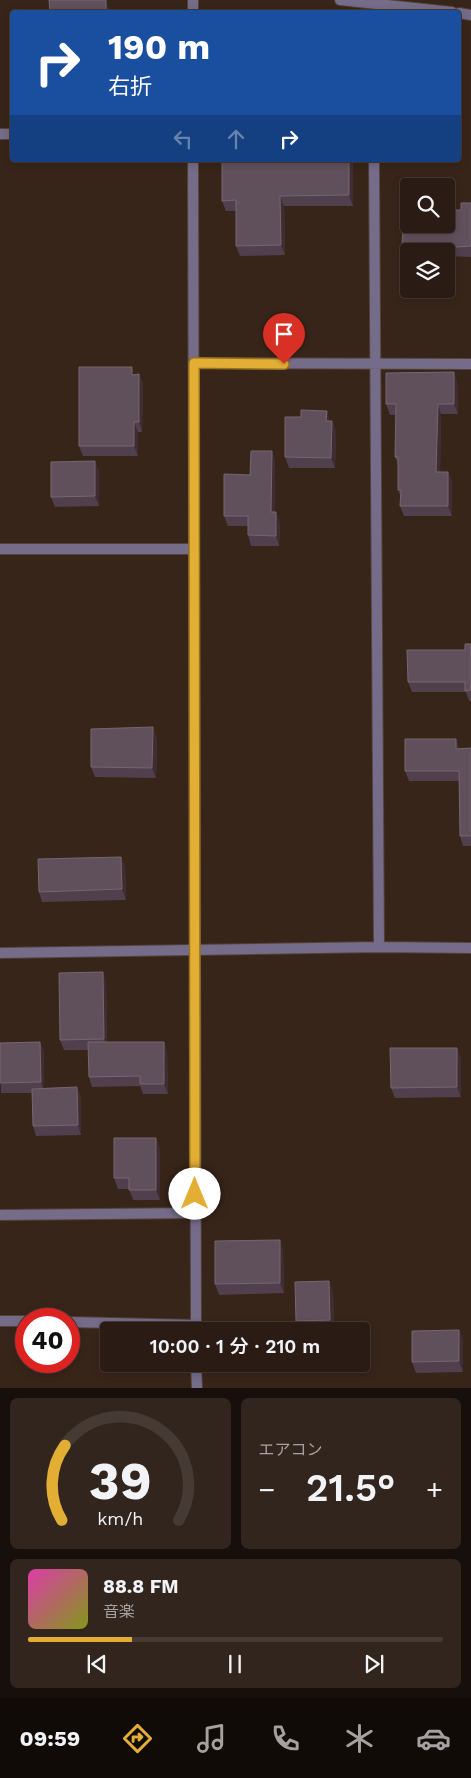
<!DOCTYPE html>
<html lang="ja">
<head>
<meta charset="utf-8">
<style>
  body { margin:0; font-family:"Work Sans","Noto Sans JP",sans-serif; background:#32251d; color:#f1f3f6; height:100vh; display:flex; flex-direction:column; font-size:19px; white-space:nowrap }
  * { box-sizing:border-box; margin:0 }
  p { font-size:16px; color:#a5a1a0 }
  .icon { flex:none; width:28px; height:28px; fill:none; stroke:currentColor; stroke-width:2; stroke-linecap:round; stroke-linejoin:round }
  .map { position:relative; height:1388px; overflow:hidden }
  .sheet { display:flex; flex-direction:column; gap:10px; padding:10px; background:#170f0b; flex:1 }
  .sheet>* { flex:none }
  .banner { position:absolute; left:10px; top:10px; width:451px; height:152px; border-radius:5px; box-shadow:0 2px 8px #0003,0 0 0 1px #463a34; background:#1a4fa0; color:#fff; overflow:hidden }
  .controls { position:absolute; left:400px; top:178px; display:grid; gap:10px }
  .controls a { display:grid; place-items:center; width:55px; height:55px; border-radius:5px; background:#2a1c14; box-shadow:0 2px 8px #0003,0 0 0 1px #463a34; font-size:25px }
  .speed { position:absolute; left:15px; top:1308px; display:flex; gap:10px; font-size:25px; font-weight:700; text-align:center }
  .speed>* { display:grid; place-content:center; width:65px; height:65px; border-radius:50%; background:#2a1c14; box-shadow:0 2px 8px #0003,0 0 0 1px #463a34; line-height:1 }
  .speed .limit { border:8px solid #d22; background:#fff; color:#111 }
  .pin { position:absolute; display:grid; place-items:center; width:42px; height:42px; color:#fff; margin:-51px -21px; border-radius:50% 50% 50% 0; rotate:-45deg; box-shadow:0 0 5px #0007 }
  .pin .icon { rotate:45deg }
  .me { position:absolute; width:55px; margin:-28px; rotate:0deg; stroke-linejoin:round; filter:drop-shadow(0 0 4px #0008) }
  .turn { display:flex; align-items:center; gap:18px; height:105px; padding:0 15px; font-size:22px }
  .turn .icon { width:65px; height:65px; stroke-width:2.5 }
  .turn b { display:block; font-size:35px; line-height:42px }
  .lanes { display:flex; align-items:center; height:48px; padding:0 15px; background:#0003; justify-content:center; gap:25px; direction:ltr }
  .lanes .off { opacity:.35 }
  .big { font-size:38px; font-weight:600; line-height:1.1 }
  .sheet .card { flex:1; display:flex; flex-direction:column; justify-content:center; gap:8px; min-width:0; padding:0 18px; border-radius:8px; background:#32251d }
  .sheet .dial { align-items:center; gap:0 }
  .dial svg { height:130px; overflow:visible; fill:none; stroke:#463a34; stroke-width:7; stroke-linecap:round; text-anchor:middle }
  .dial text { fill:#f1f3f6; stroke:none }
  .song { display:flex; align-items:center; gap:15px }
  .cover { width:60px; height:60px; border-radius:8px; background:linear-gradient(135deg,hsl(320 70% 55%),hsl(70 70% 35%)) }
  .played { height:5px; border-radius:2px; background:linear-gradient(90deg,#e3ae34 25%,#463a34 25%) }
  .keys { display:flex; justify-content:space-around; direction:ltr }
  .heat { display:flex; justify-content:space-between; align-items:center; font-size:28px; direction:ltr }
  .sheet .tiles { flex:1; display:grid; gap:10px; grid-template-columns:1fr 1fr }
  .card:last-child { grid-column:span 2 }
  .trip { position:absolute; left:100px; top:1322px; width:270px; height:50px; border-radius:5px; background:#2a1c14; box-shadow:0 2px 8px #0003,0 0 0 1px #463a34; font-weight:600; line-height:50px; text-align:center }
  .tabs { display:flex; height:80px; justify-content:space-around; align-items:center; background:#110b08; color:#a5a1a0 }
  .tabs .icon { width:35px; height:35px }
  .tabs .selected { color:#e3ae34 }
  .tabs b { font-size:22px; color:#f1f3f6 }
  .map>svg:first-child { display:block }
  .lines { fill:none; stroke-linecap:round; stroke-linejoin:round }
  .minor-casing { stroke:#544238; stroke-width:12 }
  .tertiary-casing { stroke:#544238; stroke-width:12 }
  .minor { stroke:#756c8a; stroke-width:10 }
  .tertiary { stroke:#756c8a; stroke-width:10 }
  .wall { fill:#503f4d }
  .shaded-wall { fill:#3f2d33 }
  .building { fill:#60505c; stroke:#76666e }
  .route-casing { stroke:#947122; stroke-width:12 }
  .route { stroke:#e3ae34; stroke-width:9 }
</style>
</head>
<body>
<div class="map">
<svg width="471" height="1388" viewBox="0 0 471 1388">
  <rect width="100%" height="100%" fill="#38251a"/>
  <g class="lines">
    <defs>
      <path id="minor" d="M0 134H12
        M374 160 379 947
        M194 363 471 364
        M0 549H194
        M0 953 379 947 471 948
        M0 1215 195 1213
        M0 1321H26
        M69 1322 196 1325"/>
      <path id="tertiary" d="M340 0 452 12
        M193 12V0
        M459 13 471 15
        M193 160 196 1331
        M196 1364 197 1388"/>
    </defs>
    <use href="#minor" class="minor-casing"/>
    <use href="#tertiary" class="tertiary-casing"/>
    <use href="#minor" class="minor"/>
    <use href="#tertiary" class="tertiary"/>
  </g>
  <path class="wall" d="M222 160H353V206H284L285 255 240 256 236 246V211H226L222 201Z
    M471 203V257L446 256V251H409V255H406L402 245 461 210Z
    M454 372 457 382 458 414H441L440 472H448L452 482V516H404L400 506 401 498 398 490V464L395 457 396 415H390L386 404Z
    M139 374 143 384 142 432H138V456H83L79 446 135 375Z
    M330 421H332L336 432 335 468H289L285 457Z
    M272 451 275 461V512L280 523 279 546H251L248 535V526H228L224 516 250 475Z
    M99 471V506L55 507 51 497Z
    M471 644V701H469L466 692H412L408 682 465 650Z
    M157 737 156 778 95 777 91 767Z
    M460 748H471V846H463L460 836 459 781H409L405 771Z
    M121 857 125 867 126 900 42 902 39 892Z
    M106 982 107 1042H164L167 1052 168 1094H143L140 1086 92 1087 89 1077 88 1050H64L60 1040Z
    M40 1042 44 1052V1088L77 1087 81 1098V1135L36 1136 33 1126 32 1093H1L0 1043Z
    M461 1058V1097L395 1098 391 1088Z
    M160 1148V1200H133L129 1189H118L114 1178Z
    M280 1240 283 1250 284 1293 219 1295 215 1284Z
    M333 1292 334 1331H299L296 1321Z
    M459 1330 463 1340V1372L416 1373 412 1362Z"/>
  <path class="shaded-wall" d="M106 0 109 9V12H106Z
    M349 160H353V206L349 195Z
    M280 196 284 206 285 255 281 245Z
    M454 372 457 382 458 414 454 404Z
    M139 374 143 384 142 432 139 422Z
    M438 404 441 414 440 482 436 472Z
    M327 411 330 421V431L326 421Z
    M332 421 336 432 335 468 331 458Z
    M134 422 138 432V456L134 446Z
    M272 451 275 461V522L271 512Z
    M95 461 99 471V506L95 496Z
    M448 472 452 482V516L448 506Z
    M276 512 280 523 279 546 276 536Z
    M153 727 157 737 156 778 152 768Z
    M456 739 460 749H456Z
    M121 857 125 867 126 900 122 889Z
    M103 972 106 982 107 1050 104 1039Z
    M40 1042 44 1052V1092L41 1082Z
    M164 1042 167 1052 168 1094 164 1084Z
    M457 1048 461 1058V1097L457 1087Z
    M77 1087 81 1098V1135L78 1125Z
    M156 1138 160 1148V1200L156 1190Z
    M280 1240 283 1250 284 1293 280 1283Z
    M329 1281 333 1292 334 1331 330 1320Z
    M459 1330 463 1340V1372L459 1361Z"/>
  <path class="building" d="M49 0H106V12H50Z
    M222 160H349V195L280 196 281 245 236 246V200L222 201Z
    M461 203H471V246L456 247 402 245 404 208H409V224H446V210H461Z
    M79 367H132V375L139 374V422H134V446H79Z
    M454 372V404H438L436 472H448V506H400L401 490H398V457H395L396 404H386V373Z
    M301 410 327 411 326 421H332L331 458 285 457V417H301Z
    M251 451H272L271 512H276V536L248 535V516H224V474L250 475Z
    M95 461V496L51 497V462Z
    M465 644H471V690L465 691V682H408L407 650H465Z
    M153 727 152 768 91 767V729Z
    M405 739H456V749L471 748V836H460L459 771H405Z
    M121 857 122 889 39 892 38 859Z
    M103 972 104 1039 60 1040 59 973Z
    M40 1042 41 1082 0 1083V1043Z
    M88 1042H164V1084H140V1076L89 1077Z
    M390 1048H457V1087L391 1088Z
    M77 1087 78 1125 33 1126 32 1089Z
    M114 1138H156V1190H129V1178H114Z
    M280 1240V1283L215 1284V1241Z
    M329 1281 330 1320 296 1321 295 1282Z
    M459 1330V1361L412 1362V1331Z"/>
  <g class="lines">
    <defs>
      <path id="route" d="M195 1194 194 363 284 364"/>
    </defs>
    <use href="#route" class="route-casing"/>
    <use href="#route" class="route"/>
  </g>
</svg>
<div class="controls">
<a><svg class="icon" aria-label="search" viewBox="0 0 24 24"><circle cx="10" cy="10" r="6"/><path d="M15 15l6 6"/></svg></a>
<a><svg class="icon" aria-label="layers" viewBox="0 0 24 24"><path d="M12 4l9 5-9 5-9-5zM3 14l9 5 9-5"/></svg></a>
</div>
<div class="speed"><div class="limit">40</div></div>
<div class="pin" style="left:284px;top:364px;background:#d93025"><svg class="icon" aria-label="arrive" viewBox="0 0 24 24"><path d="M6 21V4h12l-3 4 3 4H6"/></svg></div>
<svg class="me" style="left:195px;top:1194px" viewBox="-20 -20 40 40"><circle r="19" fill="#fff"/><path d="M0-13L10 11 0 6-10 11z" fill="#e3ae34"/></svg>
<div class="trip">10:00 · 1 分 · 210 m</div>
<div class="banner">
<div class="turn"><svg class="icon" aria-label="right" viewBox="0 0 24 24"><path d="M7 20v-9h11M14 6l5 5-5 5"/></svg><div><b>190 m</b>右折</div></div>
<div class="lanes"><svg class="icon off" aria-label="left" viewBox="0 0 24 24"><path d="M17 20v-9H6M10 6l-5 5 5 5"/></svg><svg class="icon off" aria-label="ahead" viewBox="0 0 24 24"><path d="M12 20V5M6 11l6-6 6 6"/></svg><svg class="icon" aria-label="right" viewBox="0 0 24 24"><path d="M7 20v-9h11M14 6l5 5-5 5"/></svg></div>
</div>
</div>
<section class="sheet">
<div class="tiles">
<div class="card dial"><svg viewBox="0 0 100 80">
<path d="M14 69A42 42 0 1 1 86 69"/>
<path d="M14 69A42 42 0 0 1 16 23" stroke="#e3ae34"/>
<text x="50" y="56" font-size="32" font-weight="700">39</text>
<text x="50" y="72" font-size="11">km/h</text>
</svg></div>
<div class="card"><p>エアコン</p>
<div class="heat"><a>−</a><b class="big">21.5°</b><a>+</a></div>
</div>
<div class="card">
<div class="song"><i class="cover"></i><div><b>88.8 FM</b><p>音楽</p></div></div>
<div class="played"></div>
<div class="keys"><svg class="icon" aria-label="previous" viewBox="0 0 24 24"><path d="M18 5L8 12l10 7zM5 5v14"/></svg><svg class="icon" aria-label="pause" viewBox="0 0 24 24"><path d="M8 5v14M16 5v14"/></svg><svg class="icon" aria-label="next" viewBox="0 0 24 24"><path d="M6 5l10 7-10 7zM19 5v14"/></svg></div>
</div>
</div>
</section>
<nav class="tabs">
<b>09:59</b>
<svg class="icon selected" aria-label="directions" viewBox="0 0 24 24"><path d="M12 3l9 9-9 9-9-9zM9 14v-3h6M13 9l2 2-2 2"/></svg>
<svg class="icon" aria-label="music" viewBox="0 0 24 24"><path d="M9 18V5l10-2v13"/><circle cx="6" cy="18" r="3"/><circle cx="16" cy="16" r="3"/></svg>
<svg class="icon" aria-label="phone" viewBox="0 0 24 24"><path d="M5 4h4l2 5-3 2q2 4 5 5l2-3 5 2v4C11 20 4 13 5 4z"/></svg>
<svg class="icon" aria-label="climate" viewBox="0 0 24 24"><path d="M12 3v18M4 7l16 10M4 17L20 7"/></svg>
<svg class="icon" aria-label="car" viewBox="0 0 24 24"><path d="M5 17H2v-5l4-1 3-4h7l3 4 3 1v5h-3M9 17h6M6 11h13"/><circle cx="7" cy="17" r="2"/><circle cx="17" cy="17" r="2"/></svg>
</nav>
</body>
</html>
